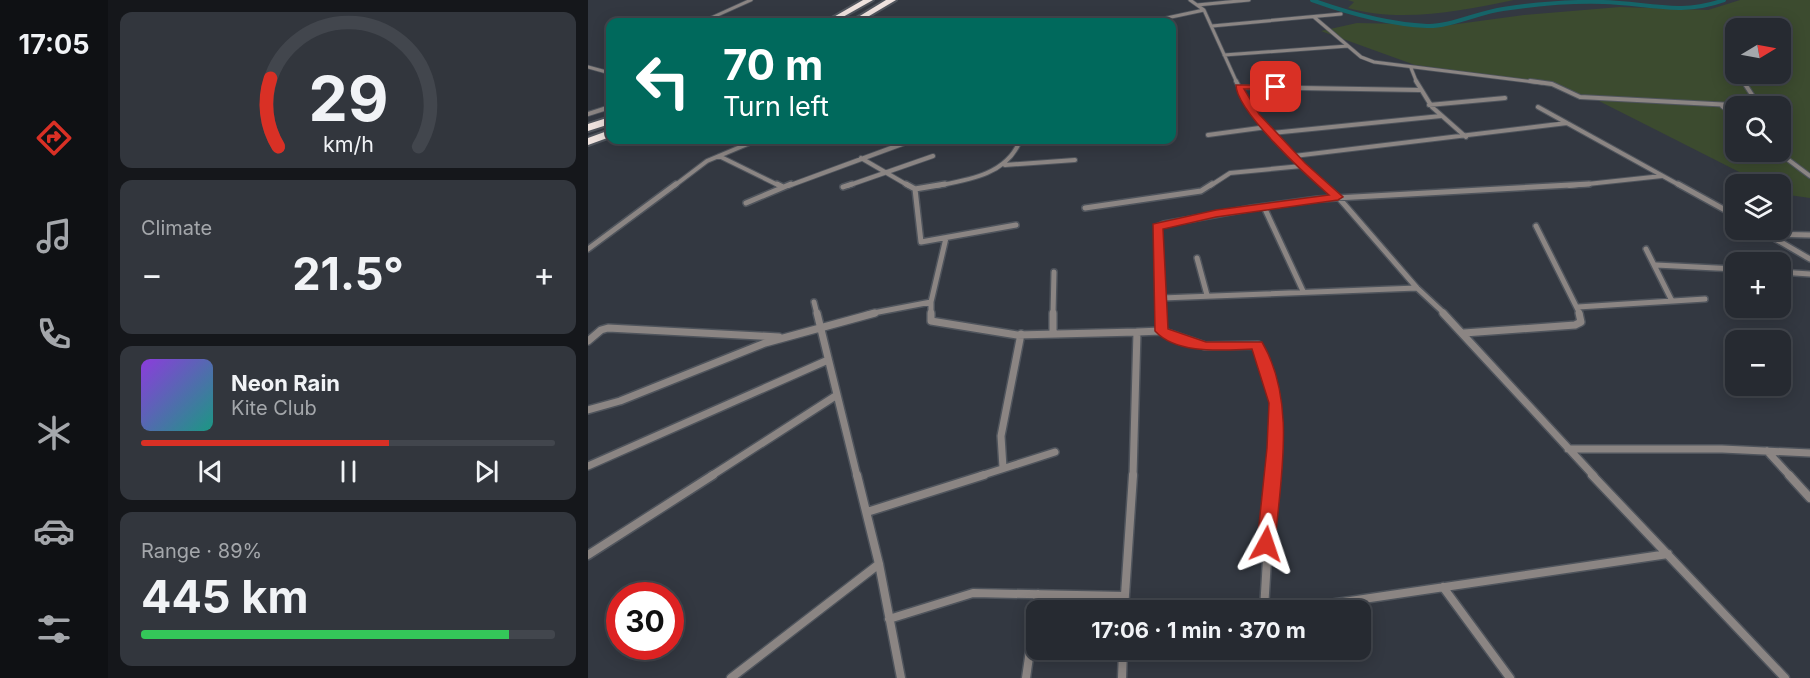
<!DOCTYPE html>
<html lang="en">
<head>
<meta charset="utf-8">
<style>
  body { margin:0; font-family:Inter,sans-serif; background:#32363d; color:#f1f3f6; height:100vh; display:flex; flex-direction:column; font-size:22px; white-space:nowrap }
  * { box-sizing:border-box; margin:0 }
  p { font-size:20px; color:#a4a7ab }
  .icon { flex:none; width:33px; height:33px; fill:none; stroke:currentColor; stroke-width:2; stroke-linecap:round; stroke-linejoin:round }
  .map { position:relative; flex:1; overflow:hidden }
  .details { display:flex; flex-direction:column; gap:12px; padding:12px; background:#15171b; width:480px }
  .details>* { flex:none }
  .hud { position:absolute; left:18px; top:18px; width:570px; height:126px; border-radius:12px; box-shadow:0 3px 15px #0003,0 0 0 2px #42464d; background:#00695c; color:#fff; overflow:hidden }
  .needle { width:39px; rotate:80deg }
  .buttons { position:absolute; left:1137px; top:18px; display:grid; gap:12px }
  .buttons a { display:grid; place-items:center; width:66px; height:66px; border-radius:12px; background:#262a31; box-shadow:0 3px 15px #0003,0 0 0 2px #42464d; font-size:30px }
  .speed { position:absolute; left:18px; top:582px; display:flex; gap:12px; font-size:30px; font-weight:700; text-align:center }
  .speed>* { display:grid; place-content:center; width:78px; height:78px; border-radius:50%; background:#262a31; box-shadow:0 3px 15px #0003,0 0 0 2px #42464d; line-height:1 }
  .speed .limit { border:9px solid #d22; background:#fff; color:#111 }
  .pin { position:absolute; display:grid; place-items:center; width:51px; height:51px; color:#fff; margin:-26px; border-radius:12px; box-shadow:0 3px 9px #0006 }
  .me { position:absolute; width:66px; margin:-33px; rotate:5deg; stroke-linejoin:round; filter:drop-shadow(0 0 4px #0008) }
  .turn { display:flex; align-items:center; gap:21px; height:126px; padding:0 18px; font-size:27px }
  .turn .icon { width:78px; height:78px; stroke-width:2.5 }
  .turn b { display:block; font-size:42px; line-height:51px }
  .big { font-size:45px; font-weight:700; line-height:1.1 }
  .details .tile { flex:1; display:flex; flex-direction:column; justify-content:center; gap:9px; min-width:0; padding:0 21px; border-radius:12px; background:#32363d }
  .details .dial { align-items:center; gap:0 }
  .dial svg { height:156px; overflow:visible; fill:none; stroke:#42464d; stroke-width:7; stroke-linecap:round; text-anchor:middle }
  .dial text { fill:#f1f3f6; stroke:none }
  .song { display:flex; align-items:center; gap:18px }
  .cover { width:72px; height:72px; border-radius:9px; background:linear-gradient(135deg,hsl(270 70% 55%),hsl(170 70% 35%)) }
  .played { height:6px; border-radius:3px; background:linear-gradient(90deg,#d93025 60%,#42464d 60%) }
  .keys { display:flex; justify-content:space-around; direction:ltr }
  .heat { display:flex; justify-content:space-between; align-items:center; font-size:33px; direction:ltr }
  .charge { height:9px; border-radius:4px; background:linear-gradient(90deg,#34c759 89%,#42464d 0) }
  .trip { position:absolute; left:438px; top:600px; width:345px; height:60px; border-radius:12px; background:#262a31; box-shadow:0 3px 15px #0003,0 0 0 2px #42464d; font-weight:700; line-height:60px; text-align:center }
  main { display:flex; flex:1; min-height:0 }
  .menu { display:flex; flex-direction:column; width:108px; justify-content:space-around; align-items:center; background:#0f1114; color:#a4a7ab }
  .menu .icon { width:42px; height:42px }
  .menu .selected { color:#d93025 }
  .menu b { font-size:27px; color:#f1f3f6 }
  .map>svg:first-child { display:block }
  .green { fill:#3c4b2f; fill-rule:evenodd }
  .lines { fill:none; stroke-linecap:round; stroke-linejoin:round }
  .stream { stroke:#156468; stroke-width:4 }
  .minor-far4-casing { stroke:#4f545c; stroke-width:4.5 }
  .minor-far3-casing { stroke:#4f545c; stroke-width:6 }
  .minor-far2-casing { stroke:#4f545c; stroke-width:8 }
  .minor-far1-casing { stroke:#4f545c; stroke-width:10 }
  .minor-casing { stroke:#4f545c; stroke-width:11 }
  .trunk-casing { stroke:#4f545c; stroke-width:4 }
  .minor-far4 { stroke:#8b8583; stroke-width:3 }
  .minor-far3 { stroke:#8b8583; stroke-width:4 }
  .minor-far2 { stroke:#8b8583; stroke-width:5 }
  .minor-far1 { stroke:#8b8583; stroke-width:7 }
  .minor { stroke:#8b8583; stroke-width:8 }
  .trunk { fill:#eee2de; fill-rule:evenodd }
  .route { fill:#d93025; stroke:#8d1f18; stroke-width:1.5 }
</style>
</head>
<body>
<main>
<nav class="menu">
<b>17:05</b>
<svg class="icon selected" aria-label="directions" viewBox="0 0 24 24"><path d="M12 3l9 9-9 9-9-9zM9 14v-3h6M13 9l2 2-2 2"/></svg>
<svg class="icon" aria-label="music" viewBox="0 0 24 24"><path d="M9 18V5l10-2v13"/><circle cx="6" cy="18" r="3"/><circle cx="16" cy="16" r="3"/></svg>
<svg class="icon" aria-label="phone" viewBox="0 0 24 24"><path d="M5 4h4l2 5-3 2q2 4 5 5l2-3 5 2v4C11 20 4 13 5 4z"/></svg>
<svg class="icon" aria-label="climate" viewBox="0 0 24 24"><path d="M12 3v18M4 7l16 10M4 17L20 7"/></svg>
<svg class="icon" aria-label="car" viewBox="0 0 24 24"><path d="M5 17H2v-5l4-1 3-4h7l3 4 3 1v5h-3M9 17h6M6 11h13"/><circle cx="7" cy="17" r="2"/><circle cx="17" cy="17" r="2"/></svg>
<svg class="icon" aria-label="filters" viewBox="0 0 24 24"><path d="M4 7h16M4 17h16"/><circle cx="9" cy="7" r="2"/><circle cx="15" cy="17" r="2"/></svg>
</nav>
<section class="details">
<div class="tile dial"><svg viewBox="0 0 100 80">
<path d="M14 69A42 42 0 1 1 86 69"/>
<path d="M14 69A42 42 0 0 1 10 34" stroke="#d93025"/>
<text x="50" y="56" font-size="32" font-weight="700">29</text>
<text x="50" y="72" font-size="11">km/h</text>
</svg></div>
<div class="tile"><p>Climate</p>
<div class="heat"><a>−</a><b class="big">21.5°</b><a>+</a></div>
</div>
<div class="tile">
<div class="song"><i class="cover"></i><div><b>Neon Rain</b><p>Kite Club</p></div></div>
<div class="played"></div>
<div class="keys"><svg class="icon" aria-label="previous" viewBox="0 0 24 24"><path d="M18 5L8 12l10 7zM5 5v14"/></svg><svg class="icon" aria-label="pause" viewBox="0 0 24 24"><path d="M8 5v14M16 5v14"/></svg><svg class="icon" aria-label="next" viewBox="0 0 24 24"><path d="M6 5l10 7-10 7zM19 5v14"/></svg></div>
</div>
<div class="tile"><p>Range · 89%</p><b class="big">445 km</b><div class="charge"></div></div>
</section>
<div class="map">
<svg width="1222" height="678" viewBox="0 0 1222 678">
  <rect width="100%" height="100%" fill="#333841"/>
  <path class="green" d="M760 0H926C872 11 814 23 760 8L766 2Z
    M1152 0H1222V198L1194 194 1192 184H1175L1007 99 934 79 827 65 733 31 769 23 862 25 936 15 1032 7 1120 10ZM1148 28H1192V74H1148ZM1148 106H1192V152H1148Z"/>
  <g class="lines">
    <path class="stream" d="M724 0C760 13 800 24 839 26 861 27 892 12 915 9 948 4 981 1 1015 2 1059 3 1092 16 1136 0"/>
    <defs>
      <path id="minor-far4" d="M602 0 616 10 649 83
        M609 5 661 0
        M726 17 773 57 786 62 954 83
        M131 22H124L123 18 163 0
        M560 22 616 10
        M624 26 753 14
        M636 55 760 46
        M0 67 22 73
        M823 68 829 83
        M1152 77 1156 83"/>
      <path id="minor-far3" d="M648 81C667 123 703 156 737 186
        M828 81 844 107 878 137
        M942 81 964 84 992 97 1163 106
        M1155 81 1168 101V106H1164
        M651 87 831 90
        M841 105 917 98
        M1134 106 1148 117
        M950 107 1093 186
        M0 114 22 107
        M684 133 853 116
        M620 135 679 127
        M1190 152 1222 176
        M131 156 192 186
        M706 156 979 123
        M273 158 321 186
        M417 165 487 160
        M86 186 119 161 169 140
        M200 186 325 140
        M259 186 345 156
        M348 186C379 180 417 175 431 143L427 140
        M622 186 642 173 714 166
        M981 186 1074 176"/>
      <path id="minor-far2" d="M189 184 195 187
        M318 184 327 189
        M357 184 327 189 333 242 428 225
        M735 184 750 197 829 288 857 314
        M1090 184 1148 216
        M255 187 264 184
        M158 203 203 184
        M676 207 715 291
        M497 208 613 191 624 184
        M948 226 992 314
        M1172 230 1222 259
        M1181 234 1222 235
        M0 249 88 184
        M1058 249 1084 301
        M609 258 619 295
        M1068 265 1148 269
        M1192 272 1222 274
        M574 298 829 288
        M226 302 229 314
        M343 302 358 238
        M990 307 1117 299
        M280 314 343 302V314
        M465 314 466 272
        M572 314 569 227 576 224 664 208 730 199 1001 184"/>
      <path id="minor-far1" d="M229 313 269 476
        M343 313V321L429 335 549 332 545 476
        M855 313 1006 476
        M573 331 617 346 670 345 688 403 684 476
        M549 332 573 331 572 313
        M876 333 987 325 993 322 991 313
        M465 334V313
        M0 341 13 330 20 328 191 337
        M0 410 32 401 177 343 287 313
        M980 449H1134L1222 453
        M1179 451 1202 476
        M0 466 240 360
        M415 468 413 436 433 334
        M123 476 249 395
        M392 476 467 452"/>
      <path id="minor" d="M269 475 291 564 313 678
        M1004 475 1197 678
        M1201 475 1222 498
        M279 512 396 475
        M0 555 125 475
        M855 587 922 678
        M536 610 545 475
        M676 610 684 475
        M701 610 1080 554
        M301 619 385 593 536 596
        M143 678 291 564
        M438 678 450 594
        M534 678 535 650"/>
      <path id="trunk" d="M275 0H285L246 22H237Z
        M298 0H308L271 22H262Z
        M22 117V124L0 131V124Z
        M22 130V137L0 145V138Z"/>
    </defs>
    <use href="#minor-far4" class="minor-far4-casing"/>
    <use href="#minor-far3" class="minor-far3-casing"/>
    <use href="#minor-far2" class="minor-far2-casing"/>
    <use href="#minor-far1" class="minor-far1-casing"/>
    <use href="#minor" class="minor-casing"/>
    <use href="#trunk" class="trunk-casing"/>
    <use href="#minor-far4" class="minor-far4"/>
    <use href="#minor-far3" class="minor-far3"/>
    <use href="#minor-far2" class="minor-far2"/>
    <use href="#minor-far1" class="minor-far1"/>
    <use href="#minor" class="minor"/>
    <use href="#trunk" class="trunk"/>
  </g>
  <path class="route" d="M648 85H691L688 89H656L671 114 717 163 755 197 750 200 628 217 575 229 580 329 618 342H674C709 402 692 479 687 544L684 550 678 552 672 550 669 544 679 448 681 403 664 349C635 350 589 355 567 331L565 224 628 210 741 195C719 176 648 111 648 85Z"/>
</svg>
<div class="buttons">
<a><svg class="needle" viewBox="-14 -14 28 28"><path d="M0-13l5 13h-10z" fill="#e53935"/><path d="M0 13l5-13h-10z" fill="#a4a7ab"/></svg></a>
<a><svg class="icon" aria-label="search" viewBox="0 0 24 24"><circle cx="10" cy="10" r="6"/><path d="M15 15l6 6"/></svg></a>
<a><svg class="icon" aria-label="layers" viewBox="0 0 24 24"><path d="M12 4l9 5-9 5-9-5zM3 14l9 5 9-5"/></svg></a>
<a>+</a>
<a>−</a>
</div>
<div class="speed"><div class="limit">30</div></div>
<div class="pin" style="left:688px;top:87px;background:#d93025"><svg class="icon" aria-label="arrive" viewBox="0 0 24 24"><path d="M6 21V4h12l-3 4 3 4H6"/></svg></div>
<svg class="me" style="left:678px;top:544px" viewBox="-20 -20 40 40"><path d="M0-17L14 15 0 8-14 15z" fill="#d93025" stroke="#fff" stroke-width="4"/></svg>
<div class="trip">17:06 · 1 min · 370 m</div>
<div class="hud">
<div class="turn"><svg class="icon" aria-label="left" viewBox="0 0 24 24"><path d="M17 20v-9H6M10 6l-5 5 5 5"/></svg><div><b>70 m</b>Turn left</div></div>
</div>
</div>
</main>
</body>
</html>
